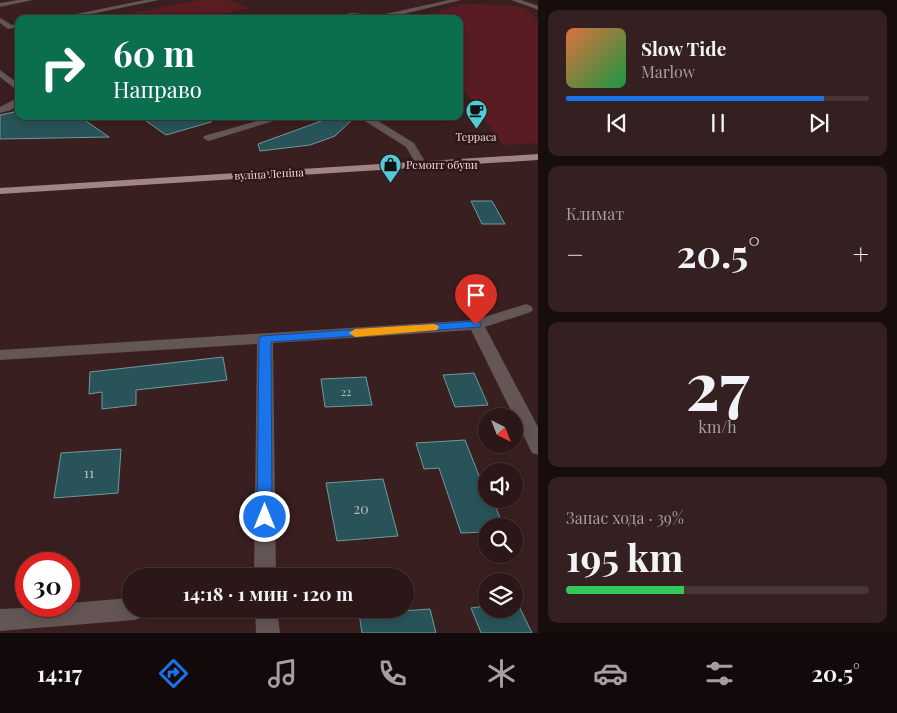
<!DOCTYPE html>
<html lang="ru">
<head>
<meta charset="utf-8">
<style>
  body { margin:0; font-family:"Playfair Display",serif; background:#342021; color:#f1f3f6; height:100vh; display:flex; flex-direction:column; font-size:19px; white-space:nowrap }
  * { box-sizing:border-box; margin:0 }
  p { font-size:16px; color:#a69fa2 }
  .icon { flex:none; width:28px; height:28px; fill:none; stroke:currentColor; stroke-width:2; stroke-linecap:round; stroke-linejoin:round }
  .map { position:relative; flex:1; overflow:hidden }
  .side { display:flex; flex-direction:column; gap:10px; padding:10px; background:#180d0d; width:359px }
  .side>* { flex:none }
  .hud { position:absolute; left:15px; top:15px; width:448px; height:105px; border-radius:10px; box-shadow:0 2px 12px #0003,0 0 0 1px #483637; background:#0b6e4f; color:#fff; overflow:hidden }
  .needle { width:32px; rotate:138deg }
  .fabs { position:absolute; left:478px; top:408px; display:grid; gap:10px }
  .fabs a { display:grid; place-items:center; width:45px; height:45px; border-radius:50%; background:#2c1718; box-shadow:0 2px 12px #0003,0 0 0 1px #483637; font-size:25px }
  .speed { position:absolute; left:15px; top:552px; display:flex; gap:10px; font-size:25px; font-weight:700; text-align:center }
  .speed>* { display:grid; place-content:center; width:65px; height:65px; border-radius:50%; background:#2c1718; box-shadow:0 2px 12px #0003,0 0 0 1px #483637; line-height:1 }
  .speed .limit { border:8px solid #d22; background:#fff; color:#111 }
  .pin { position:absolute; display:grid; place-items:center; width:42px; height:42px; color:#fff; margin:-51px -21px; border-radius:50% 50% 50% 0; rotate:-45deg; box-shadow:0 0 5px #0007 }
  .pin .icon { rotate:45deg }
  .me { position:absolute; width:55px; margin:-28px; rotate:0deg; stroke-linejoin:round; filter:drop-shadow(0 0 4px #0008) }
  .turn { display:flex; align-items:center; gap:18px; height:105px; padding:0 15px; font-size:22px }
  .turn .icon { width:65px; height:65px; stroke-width:2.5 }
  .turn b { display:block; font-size:35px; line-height:42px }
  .big { font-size:38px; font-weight:700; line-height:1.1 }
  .side .card { flex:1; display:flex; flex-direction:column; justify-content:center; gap:8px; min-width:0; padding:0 18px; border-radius:10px; background:#342021 }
  .side .dial { align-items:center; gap:0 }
  .dial b { font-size:65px; line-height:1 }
  .song { display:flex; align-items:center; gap:15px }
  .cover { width:60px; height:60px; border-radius:8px; background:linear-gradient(135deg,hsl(20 70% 55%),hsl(140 70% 35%)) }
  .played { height:5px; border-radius:2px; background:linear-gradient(90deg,#1a73e8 85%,#483637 85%) }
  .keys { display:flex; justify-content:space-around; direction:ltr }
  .heat { display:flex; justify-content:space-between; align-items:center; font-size:28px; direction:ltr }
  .charge { height:8px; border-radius:4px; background:linear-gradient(90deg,#34c759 39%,#483637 0) }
  .trip { position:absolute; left:122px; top:568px; width:292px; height:50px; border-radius:25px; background:#2c1718; box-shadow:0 2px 12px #0003,0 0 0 1px #483637; font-weight:700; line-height:50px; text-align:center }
  .tabs { display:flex; height:80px; justify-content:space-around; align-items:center; background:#12090a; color:#a69fa2 }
  .tabs .icon { width:35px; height:35px }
  .tabs .current { color:#1a73e8 }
  .tabs b { font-size:22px; color:#f1f3f6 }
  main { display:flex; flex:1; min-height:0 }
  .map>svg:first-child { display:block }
  .green { fill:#5a1c23 }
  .building { fill:#285459; stroke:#72989d }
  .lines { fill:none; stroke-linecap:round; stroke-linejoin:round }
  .minor { fill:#655656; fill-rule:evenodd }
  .major { fill:#a18484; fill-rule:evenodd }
  .route { fill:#1a73e8; stroke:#114b97 }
  .slow { fill:#f59e0b }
  .labels { text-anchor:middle; stroke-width:5; stroke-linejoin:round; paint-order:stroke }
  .far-poi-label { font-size:11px; fill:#eedbdb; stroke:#301617 }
  .far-street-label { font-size:11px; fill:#eedbdb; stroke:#301617 }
  .number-label { font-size:11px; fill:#bcb9ba }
  .near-number-label { font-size:14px; fill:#bcb9ba }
</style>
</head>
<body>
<main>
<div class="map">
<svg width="539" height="633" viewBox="0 0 539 633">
  <rect width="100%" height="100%" fill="#3a1f20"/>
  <path class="green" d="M199 0H229L249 8 197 19H130L123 15Z
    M461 4 501 5 525 8 538 21V143L503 145 459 82V19H423L424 16Z"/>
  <path class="building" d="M19 111V116H79L109 137 0 139V115Z
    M139 116H210L211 122 166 135Z
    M335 116 355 117 335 136 310 145 260 151 258 144Z
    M471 201H492L505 224H482Z
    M223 357 227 380 136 390V405L102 409V392L89 394 90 372Z
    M474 373 488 405 455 407 443 375Z
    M366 377 372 405 325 407 321 379Z
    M465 440 482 483H486V499H493L503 526H486V532L461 533 439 468 424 469 416 443Z
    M121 449 118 493 54 498 61 453Z
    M383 479 398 536 337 541 326 483Z
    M516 600 532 633H481L471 608 486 606V609H514V601Z
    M430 609 436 633H362L359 614Z"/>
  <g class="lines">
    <path class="minor" d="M18 0H33L0 7V3Z
      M145 0H159L67 19H51Z
      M449 0H461L383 19 350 17 330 19 350 13 381 15Z
      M511 0H521L539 6V10Z
      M0 18 12 25 19 23V27L8 29 0 23Z
      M0 70 19 84V92L0 77Z
      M19 97V105L11 110 0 113V107Z
      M274 116H290L212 140 208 141 203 138 204 136Z
      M357 116H370L414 143 427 165 426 167H418L406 147Z
      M526 304 531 306 533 309 531 312 485 327 539 429V455L532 453 471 330 273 343 276 576H254L257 344 0 360V350L475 320Z
      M131 598V609H146L143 617 135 620 0 631V609L69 606V603Z
      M255 609H277L280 633H256Z"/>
    <path class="major" d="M539 154V160L0 194V188Z"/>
  </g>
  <path class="route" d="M476 321 480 322 481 325 480 327 271 342 272 517 270 522 265 523 259 522 257 517 259 339 261 336Z"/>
  <path class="slow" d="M433 324 437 325 439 327 437 330 355 337 349 333 355 329Z"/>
  <defs>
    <symbol id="cafe-pin" viewBox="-11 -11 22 30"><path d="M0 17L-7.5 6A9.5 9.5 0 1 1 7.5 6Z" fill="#52cbd9" stroke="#301617"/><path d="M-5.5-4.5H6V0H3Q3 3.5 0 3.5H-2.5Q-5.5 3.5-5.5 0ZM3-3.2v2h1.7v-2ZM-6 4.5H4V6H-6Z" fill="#111"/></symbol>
    <symbol id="shop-pin" viewBox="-11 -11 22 30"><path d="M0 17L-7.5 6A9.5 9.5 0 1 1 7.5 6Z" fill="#52cbd9" stroke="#301617"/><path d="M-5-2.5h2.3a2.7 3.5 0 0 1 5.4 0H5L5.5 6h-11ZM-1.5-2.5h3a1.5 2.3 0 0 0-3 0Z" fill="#111"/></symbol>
  </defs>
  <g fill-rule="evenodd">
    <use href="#cafe-pin" x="464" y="98" width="25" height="34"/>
    <use href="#shop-pin" x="378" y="152" width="25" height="34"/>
  </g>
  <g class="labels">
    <g class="far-poi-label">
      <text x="476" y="141">Терраса</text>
      <text x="406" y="169" text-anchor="start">Ремонт обуви</text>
    </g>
    <g class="far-street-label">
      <text transform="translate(269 174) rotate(-3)" y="4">вуліца Леніна</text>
    </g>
    <g class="number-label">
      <text x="346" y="396">22</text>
    </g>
    <g class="near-number-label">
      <text x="89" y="478">11</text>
      <text x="361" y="514">20</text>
    </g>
  </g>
</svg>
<div class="fabs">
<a><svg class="needle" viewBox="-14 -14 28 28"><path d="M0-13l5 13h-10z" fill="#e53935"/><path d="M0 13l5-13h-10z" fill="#a69fa2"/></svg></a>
<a><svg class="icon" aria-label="sound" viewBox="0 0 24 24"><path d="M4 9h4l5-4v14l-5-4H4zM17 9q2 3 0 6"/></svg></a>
<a><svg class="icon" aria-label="search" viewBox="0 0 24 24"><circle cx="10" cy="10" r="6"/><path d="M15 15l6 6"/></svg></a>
<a><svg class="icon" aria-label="layers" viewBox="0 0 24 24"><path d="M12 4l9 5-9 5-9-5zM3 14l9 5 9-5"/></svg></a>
</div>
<div class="speed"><div class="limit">30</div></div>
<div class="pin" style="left:476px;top:325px;background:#d93025"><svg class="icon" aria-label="arrive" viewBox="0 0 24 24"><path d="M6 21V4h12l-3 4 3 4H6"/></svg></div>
<svg class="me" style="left:265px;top:517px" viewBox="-20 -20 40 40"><circle r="17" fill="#1a73e8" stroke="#fff" stroke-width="3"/><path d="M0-11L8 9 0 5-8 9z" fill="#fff"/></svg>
<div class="trip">14:18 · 1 мин · 120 m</div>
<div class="hud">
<div class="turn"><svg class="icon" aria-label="right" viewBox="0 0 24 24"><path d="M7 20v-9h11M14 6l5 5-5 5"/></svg><div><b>60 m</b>Направо</div></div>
</div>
</div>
<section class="side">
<div class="card">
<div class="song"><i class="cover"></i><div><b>Slow Tide</b><p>Marlow</p></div></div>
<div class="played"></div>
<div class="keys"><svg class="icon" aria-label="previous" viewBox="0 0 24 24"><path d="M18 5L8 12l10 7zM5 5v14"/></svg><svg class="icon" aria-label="pause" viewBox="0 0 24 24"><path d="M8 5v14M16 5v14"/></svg><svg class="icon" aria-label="next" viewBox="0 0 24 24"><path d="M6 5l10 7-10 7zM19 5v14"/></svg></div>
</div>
<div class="card"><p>Климат</p>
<div class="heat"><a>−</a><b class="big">20.5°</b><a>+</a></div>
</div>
<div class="card dial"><b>27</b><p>km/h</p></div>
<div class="card"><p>Запас хода · 39%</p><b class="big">195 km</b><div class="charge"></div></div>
</section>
</main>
<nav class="tabs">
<b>14:17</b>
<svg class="icon current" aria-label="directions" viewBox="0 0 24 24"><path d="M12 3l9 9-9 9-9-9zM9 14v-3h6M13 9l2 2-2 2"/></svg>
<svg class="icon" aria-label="music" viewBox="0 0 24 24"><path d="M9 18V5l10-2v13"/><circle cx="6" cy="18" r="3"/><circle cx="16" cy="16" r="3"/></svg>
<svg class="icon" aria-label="phone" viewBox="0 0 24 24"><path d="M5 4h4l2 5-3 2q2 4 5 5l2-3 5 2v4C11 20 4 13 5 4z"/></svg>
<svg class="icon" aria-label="climate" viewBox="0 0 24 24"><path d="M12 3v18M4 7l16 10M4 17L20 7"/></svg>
<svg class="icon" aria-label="car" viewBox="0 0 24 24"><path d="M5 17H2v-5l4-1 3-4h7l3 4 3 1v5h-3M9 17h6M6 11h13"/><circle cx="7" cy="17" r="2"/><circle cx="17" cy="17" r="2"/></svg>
<svg class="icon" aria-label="filters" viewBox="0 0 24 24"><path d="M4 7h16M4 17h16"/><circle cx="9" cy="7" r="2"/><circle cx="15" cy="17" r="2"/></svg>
<b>20.5°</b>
</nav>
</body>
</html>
